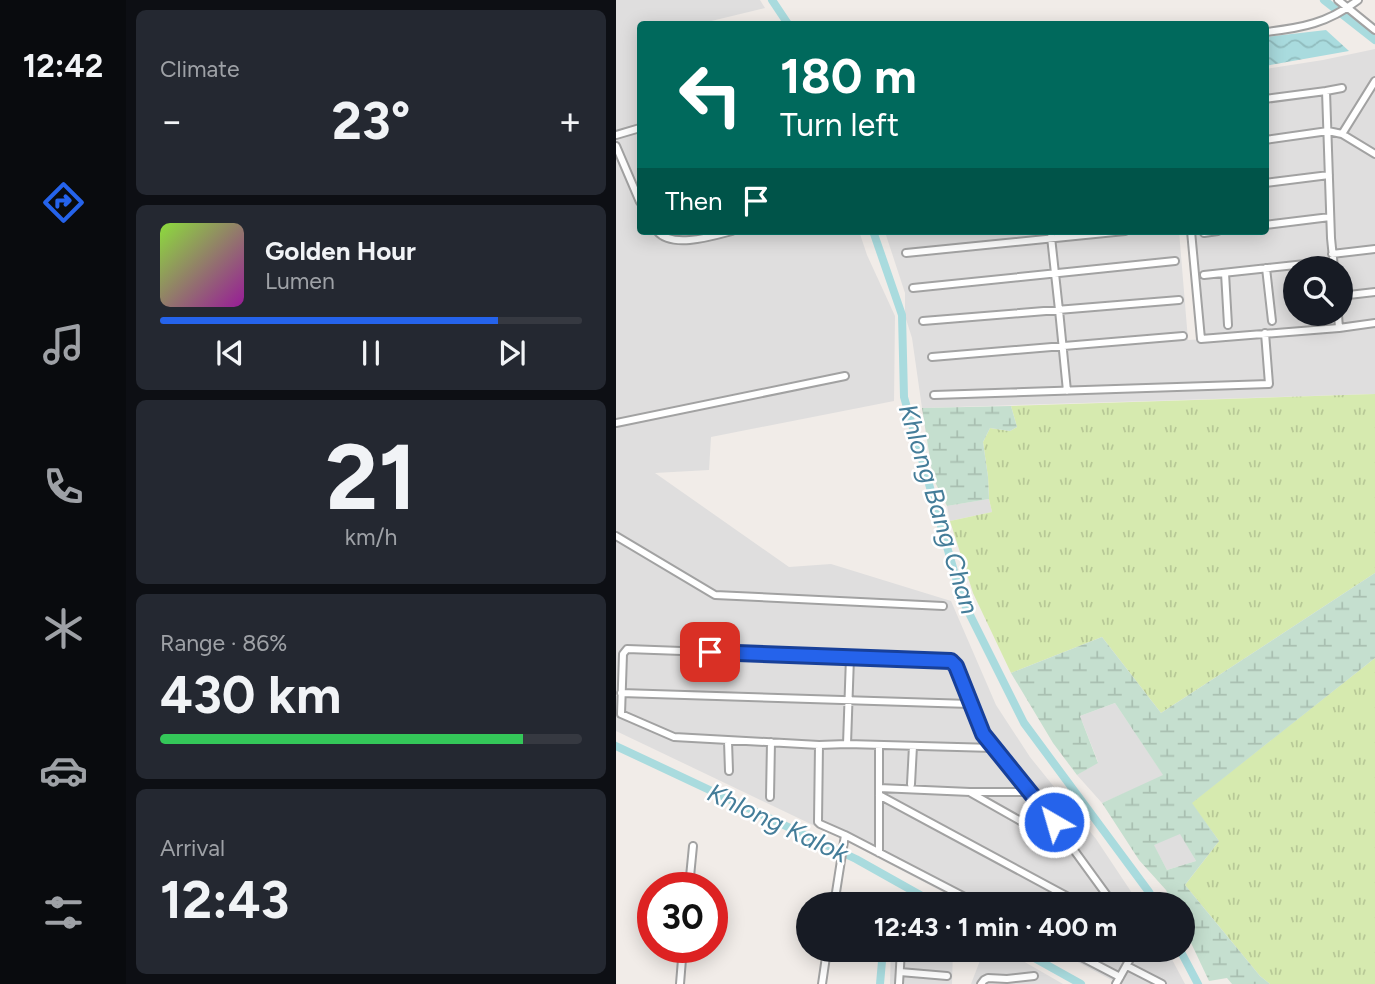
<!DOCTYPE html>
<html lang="en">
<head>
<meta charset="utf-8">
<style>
  body { margin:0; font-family:Figtree,sans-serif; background:#242831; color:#f1f3f6; height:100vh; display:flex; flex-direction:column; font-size:26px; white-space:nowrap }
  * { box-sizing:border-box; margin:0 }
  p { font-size:23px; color:#9ea1a6 }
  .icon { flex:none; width:38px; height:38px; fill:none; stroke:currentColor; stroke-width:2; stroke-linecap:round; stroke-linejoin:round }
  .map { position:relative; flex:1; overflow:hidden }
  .sheet { display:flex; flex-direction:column; gap:10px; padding:10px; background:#0d0f14; width:490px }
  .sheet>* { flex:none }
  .guide { position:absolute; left:21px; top:21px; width:632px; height:214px; border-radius:7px; box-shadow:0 4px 18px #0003; background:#00695c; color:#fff; overflow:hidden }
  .fabs { position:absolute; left:667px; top:256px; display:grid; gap:14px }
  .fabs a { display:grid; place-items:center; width:70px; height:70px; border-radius:50%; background:#171b24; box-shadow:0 4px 18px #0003; font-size:35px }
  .speed { position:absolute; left:21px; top:872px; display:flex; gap:14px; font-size:35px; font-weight:700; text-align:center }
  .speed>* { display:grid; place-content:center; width:91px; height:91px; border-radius:50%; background:#171b24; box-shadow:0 4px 18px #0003; line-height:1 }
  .speed .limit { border:10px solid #d22; background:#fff; color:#111 }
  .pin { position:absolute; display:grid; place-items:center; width:60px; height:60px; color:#fff; margin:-30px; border-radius:14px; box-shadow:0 4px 10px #0006 }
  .me { position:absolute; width:77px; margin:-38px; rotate:322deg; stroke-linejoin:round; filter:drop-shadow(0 0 5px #0008) }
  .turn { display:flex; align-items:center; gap:24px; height:147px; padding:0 28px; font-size:32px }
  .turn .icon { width:91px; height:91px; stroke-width:2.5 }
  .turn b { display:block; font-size:49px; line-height:60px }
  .then { display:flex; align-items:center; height:66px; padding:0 28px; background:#0003; gap:14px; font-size:26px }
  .big { font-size:52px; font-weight:700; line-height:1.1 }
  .sheet .tile { flex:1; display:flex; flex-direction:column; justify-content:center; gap:10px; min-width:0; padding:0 24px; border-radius:10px; background:#242831 }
  .sheet .dial { align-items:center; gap:0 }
  .dial b { font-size:91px; line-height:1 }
  .song { display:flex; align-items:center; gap:21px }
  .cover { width:84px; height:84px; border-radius:10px; background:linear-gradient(135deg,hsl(90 70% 55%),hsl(300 70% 35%)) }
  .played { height:7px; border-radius:4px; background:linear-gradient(90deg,#2563eb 80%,#363941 80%) }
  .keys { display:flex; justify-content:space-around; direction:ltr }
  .heat { display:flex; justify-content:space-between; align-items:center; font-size:38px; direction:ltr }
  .charge { height:10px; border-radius:5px; background:linear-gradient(90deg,#34c759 86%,#363941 0) }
  .trip { position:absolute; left:180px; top:892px; width:399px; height:70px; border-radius:35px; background:#171b24; box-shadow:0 4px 18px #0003; font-weight:700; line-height:70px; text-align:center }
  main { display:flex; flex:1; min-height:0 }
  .tab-bar { display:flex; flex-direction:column; width:126px; justify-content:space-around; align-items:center; background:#090b0e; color:#9ea1a6 }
  .tab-bar .icon { width:49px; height:49px }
  .tab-bar .current { color:#2563eb }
  .tab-bar b { font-size:32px; color:#f1f3f6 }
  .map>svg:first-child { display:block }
  .residential { fill:#dfdede; fill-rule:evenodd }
  .grass { fill:url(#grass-tufts) }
  .wetland { fill:url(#wetland-marsh); fill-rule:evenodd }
  .water { fill:url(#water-waves) }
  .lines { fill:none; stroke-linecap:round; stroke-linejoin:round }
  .canal { stroke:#a9dbde; stroke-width:8 }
  .minor-casing { stroke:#a2a2a2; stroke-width:10 }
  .minor { stroke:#fff; stroke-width:6 }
  .route-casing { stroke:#184099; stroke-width:18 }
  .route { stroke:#2563eb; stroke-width:12 }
  .labels { text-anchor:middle; stroke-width:5; stroke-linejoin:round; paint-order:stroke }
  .water-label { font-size:26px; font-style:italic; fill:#447d99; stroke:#fff }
</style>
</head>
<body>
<main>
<nav class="tab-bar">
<b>12:42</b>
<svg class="icon current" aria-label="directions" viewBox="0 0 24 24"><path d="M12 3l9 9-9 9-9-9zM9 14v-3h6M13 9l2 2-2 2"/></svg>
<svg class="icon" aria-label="music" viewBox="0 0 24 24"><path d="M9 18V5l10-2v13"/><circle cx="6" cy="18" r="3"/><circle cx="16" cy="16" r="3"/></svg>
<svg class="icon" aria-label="phone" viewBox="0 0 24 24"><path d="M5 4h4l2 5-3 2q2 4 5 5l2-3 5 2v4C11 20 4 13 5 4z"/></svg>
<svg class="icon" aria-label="climate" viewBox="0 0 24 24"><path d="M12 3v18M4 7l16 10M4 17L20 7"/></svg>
<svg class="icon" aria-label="car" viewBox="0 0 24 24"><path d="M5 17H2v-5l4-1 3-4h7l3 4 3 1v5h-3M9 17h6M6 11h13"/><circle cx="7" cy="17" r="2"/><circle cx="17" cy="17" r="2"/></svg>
<svg class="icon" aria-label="filters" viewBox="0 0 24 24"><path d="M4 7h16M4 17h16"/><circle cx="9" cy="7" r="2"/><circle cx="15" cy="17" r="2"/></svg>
</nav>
<section class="sheet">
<div class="tile"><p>Climate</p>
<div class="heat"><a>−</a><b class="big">23°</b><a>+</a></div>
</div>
<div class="tile">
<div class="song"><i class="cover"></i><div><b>Golden Hour</b><p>Lumen</p></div></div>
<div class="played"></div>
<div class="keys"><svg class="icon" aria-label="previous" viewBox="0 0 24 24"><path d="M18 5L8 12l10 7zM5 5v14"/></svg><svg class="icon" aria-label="pause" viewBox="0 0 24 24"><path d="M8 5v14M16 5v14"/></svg><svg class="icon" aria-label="next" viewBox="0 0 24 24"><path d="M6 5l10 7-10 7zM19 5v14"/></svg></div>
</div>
<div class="tile dial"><b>21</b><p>km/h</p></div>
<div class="tile"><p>Range · 86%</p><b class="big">430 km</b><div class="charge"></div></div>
<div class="tile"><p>Arrival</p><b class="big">12:43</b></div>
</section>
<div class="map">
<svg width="759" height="984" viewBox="0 0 759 984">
  <defs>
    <pattern id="grass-tufts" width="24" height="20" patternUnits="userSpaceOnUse" patternTransform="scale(1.75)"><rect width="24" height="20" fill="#d6eaaf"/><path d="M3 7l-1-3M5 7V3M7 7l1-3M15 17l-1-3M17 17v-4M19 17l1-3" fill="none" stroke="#b7c896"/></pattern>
    <pattern id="wetland-marsh" width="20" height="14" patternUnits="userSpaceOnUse" patternTransform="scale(1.75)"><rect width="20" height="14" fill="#c5dfcf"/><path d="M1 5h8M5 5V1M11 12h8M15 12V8" fill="none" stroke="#a9bfb1"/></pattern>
    <pattern id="water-waves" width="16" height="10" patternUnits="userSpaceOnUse" patternTransform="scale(1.75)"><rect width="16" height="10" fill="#a9dbde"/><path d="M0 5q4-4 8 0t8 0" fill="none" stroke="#91bcbe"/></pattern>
  </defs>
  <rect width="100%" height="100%" fill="#f1ece8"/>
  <path class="residential" d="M0 0H144L149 8 83 24H24V231H243L251 255 279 316 278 401 95 437 93 470 39 473 173 567 215 564 335 601 380 705 414 757 480 839 524 905H352L220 836 0 731Z
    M759 49V394L306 408 296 338 289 316V293L270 235 310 231H563L572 340 588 339 579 231H649V69L707 60ZM679 268H724V313H679Z
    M373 499 376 512 334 521 331 506Z
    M499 703 548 776 486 803 461 775 482 762 464 716Z
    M564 833 580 861 551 870 537 844Z
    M275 950H337L336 984H274Z
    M368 950H388L447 984H355Z
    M439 950H551L569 984H503Z"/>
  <path class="grass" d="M759 394V573L545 713 486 637 395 673 357 593 334 521 376 512 373 499 372 477 367 442 374 428 394 431 401 427 395 406Z
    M759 658V984H654L644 976 569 885 603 841 575 803Z"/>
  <path class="wetland" d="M395 406 401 427 394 431 374 428 367 442 372 477 373 499 331 506 317 478 306 408Z
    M759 573V658L576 803 603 841 569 885 644 976 654 984H616L611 978 593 981 567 926V905H557L550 890 523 860 486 803 547 775 499 703 464 716 482 763 461 775 437 743 395 673 486 637 545 713ZM564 834 580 861 551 870 538 845Z"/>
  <path class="water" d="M710 30 733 51 649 66V37Z"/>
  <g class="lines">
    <path class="canal" d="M156 0 172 24
      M708 0 759 40
      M257 231 286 315 288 397 346 599 408 723 533 892 540 905
      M0 746 240 859 322 905
      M274 905V904
      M404 950 465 984
      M564 950 582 984
      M264 984 267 950"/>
    <defs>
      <path id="minor" d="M722 0 759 30
        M649 32C686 28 712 23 742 0
        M710 91 726 88
        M649 99 710 91 715 238 718 268
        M726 134 759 81
        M0 135 24 128
        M649 140 712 131 726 134 759 154
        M0 146 24 202
        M649 183 713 175
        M649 225 714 217
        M41 231C56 249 97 236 116 231
        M575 231 585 339 723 328 759 323
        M588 233 602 231
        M435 237 443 310 451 391
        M290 253 509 231
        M716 254 759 249
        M650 268 656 321
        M609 273 612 325
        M588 275 717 261
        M297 288 559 261
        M724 296 759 292
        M698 313 699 318
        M722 315 723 328
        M307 321 563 300
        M316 357 567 336
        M318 395 653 384 649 333
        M0 423 229 376
        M0 536 99 595 327 606
        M5 693 354 704
        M112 741 113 771
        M231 744 234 657
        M203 745 202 822 204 824 229 835
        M378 748 231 744 203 745 58 737 5 714 7 654 11 649 335 661 340 666 367 734 378 748 423 802 498 905
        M295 784 297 746
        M263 788 354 792H414
        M355 793 438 840 446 842 452 841
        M263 795 467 905
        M154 797 155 742
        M263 853V746
        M73 887 77 846
        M218 905 229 835 364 905
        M452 950 504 977
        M511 966 546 984
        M284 972 331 976
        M64 984 67 947
        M206 984 211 950
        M283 984 285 950
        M365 984 368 980 372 978 391 979 418 976
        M500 984 519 950"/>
    </defs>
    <use href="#minor" class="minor-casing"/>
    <use href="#minor" class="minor"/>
  </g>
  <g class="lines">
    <defs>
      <path id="route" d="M94 652 335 661 340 666 367 734 438 822"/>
    </defs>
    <use href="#route" class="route-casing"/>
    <use href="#route" class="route"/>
  </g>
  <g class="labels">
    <g class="water-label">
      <text transform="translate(323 509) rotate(73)" y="9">Khlong Bang Chan</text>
      <text transform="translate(162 823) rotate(25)" y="9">Khlong Kalok</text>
    </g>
  </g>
</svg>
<div class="fabs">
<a><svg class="icon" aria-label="search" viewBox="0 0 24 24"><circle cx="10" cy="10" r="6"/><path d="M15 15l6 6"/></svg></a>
</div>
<div class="speed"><div class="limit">30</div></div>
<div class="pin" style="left:94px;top:652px;background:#d93025"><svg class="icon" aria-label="arrive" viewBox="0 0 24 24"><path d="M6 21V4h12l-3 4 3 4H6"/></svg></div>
<svg class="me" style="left:438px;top:822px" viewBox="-20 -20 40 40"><circle r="17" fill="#2563eb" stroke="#fff" stroke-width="3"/><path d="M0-11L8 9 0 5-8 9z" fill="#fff"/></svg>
<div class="trip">12:43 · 1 min · 400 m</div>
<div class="guide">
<div class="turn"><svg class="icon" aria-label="left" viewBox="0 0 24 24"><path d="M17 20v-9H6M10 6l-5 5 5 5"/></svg><div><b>180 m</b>Turn left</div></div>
<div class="then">Then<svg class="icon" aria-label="arrive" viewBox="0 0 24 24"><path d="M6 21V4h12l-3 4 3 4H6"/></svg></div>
</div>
</div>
</main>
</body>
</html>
